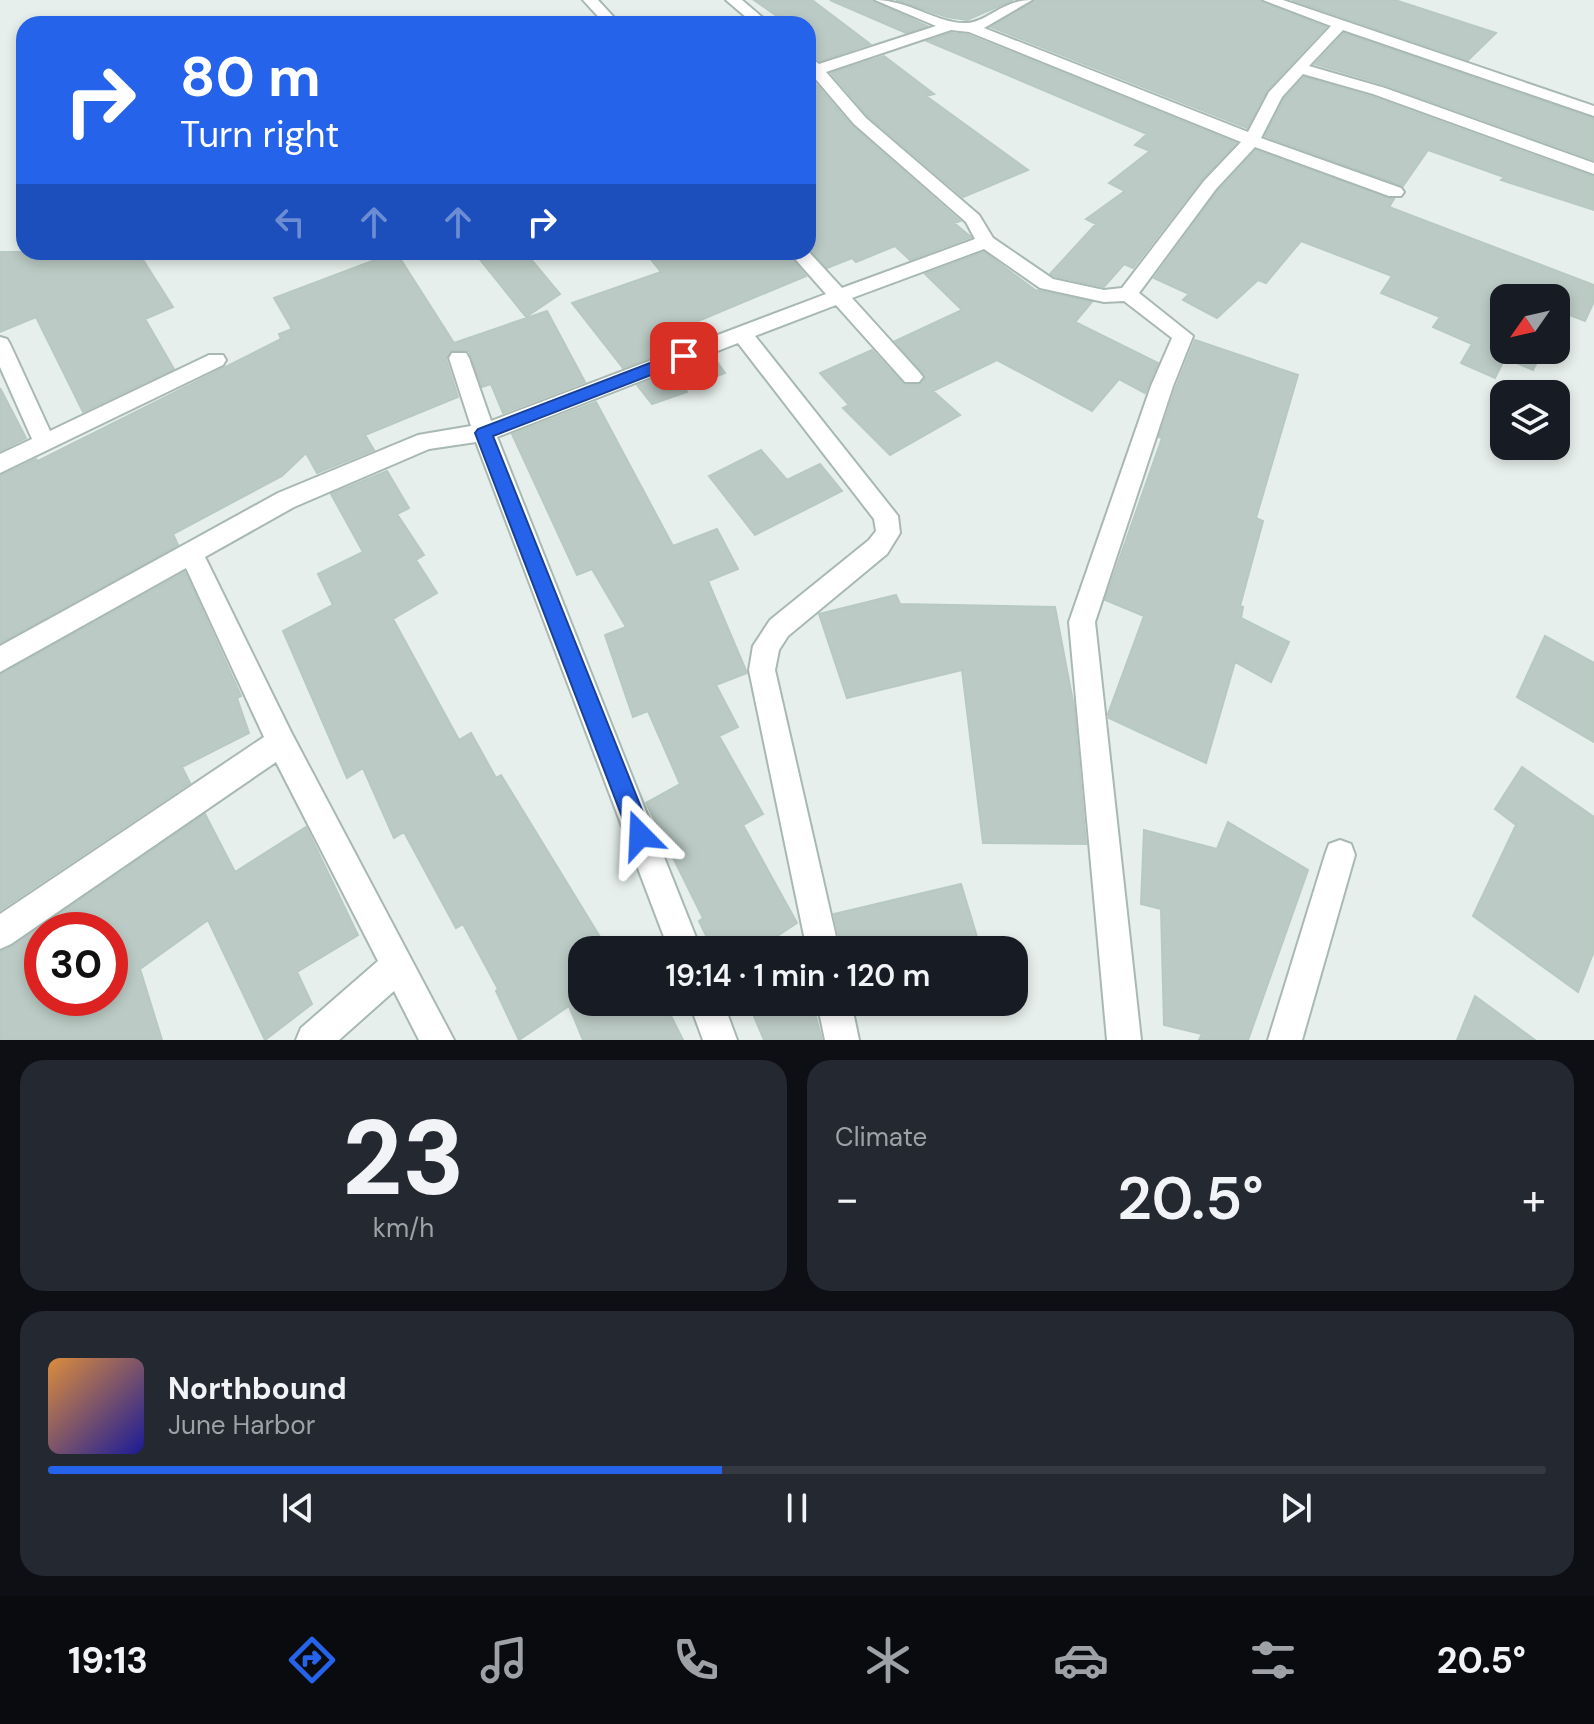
<!DOCTYPE html>
<html lang="en">
<head>
<meta charset="utf-8">
<style>
  body { margin:0; font-family:"DM Sans",sans-serif; background:#242831; color:#f1f3f6; height:100vh; display:flex; flex-direction:column; font-size:30px; white-space:nowrap }
  * { box-sizing:border-box; margin:0 }
  p { font-size:26px; color:#9ea1a6 }
  .icon { flex:none; width:44px; height:44px; fill:none; stroke:currentColor; stroke-width:2; stroke-linecap:round; stroke-linejoin:round }
  .map { position:relative; height:1040px; overflow:hidden }
  .panel { display:flex; flex-direction:column; gap:20px; padding:20px; background:#0d0f14; flex:1 }
  .panel>* { flex:none }
  .banner { position:absolute; left:16px; top:16px; width:800px; height:244px; border-radius:24px; box-shadow:0 4px 12px #0003; background:#2563eb; color:#fff; overflow:hidden }
  .needle { width:52px; rotate:236deg }
  .controls { position:absolute; left:1490px; top:284px; display:grid; gap:16px }
  .controls a { display:grid; place-items:center; width:80px; height:80px; border-radius:16px; background:#171b24; box-shadow:0 4px 12px #0003; font-size:40px }
  .speed { position:absolute; left:24px; top:912px; display:flex; gap:16px; font-size:40px; font-weight:700; text-align:center }
  .speed>* { display:grid; place-content:center; width:104px; height:104px; border-radius:50%; background:#171b24; box-shadow:0 4px 12px #0003; line-height:1 }
  .speed .limit { border:12px solid #d22; background:#fff; color:#111 }
  .pin { position:absolute; display:grid; place-items:center; width:68px; height:68px; color:#fff; margin:-34px; border-radius:16px; box-shadow:0 4px 12px #0006 }
  .me { position:absolute; width:88px; margin:-44px; rotate:339deg; stroke-linejoin:round; filter:drop-shadow(0 0 6px #0008) }
  .turn { display:flex; align-items:center; gap:28px; height:168px; padding:0 32px; font-size:36px }
  .turn .icon { width:104px; height:104px; stroke-width:2.5 }
  .turn b { display:block; font-size:56px; line-height:68px }
  .lanes { display:flex; align-items:center; height:76px; padding:0 32px; background:#0003; justify-content:center; gap:40px; direction:ltr }
  .lanes .off { opacity:.35 }
  .big { font-size:60px; font-weight:600; line-height:1.1 }
  .panel .tile { flex:1; display:flex; flex-direction:column; justify-content:center; gap:12px; min-width:0; padding:0 28px; border-radius:24px; background:#242831 }
  .panel .dial { align-items:center; gap:0 }
  .dial b { font-size:104px; line-height:1 }
  .song { display:flex; align-items:center; gap:24px }
  .cover { width:96px; height:96px; border-radius:12px; background:linear-gradient(135deg,hsl(30 70% 55%),hsl(240 70% 35%)) }
  .played { height:8px; border-radius:4px; background:linear-gradient(90deg,#2563eb 45%,#363941 45%) }
  .keys { display:flex; justify-content:space-around; direction:ltr }
  .heat { display:flex; justify-content:space-between; align-items:center; font-size:44px; direction:ltr }
  .panel .tiles { flex:1; display:grid; gap:20px; grid-template-columns:1fr 1fr }
  .tile:last-child { grid-column:span 2 }
  .trip { position:absolute; left:568px; top:936px; width:460px; height:80px; border-radius:24px; background:#171b24; box-shadow:0 4px 12px #0003; font-weight:600; line-height:80px; text-align:center }
  .tab-bar { display:flex; height:128px; justify-content:space-around; align-items:center; background:#090b0e; color:#9ea1a6 }
  .tab-bar .icon { width:56px; height:56px }
  .tab-bar .on { color:#2563eb }
  .tab-bar b { font-size:36px; color:#f1f3f6 }
  .map>svg:first-child { display:block }
  .building { fill:#bbcac4; stroke:#b8c9c2; stroke-width:2; fill-rule:evenodd }
  .lines { fill:none; stroke-linecap:round; stroke-linejoin:round }
  .minor-casing { stroke:#a8b8b2; stroke-width:4 }
  .minor { fill:#fff; fill-rule:evenodd }
  .route { fill:#2563eb; stroke:#184099; stroke-width:2 }
</style>
</head>
<body>
<div class="map">
<svg width="1594" height="1040" viewBox="0 0 1594 1040">
  <rect width="100%" height="100%" fill="#e6efeb"/>
  <path class="building" d="M754 0H812L870 44 820 61 808 53V24H788Z
    M830 0H872L927 26 906 33Z
    M896 0H1013L967 20 947 17Z
    M1035 0H1260L1326 27 1267 90 1247 128 991 27Z
    M1292 0H1395L1496 33 1468 60Z
    M951 33 968 35 1236 143 1202 179 1133 268 1124 264 1104 287 1054 276 1050 274 1096 224 1086 219 1125 191 1109 183 1150 151 1135 145 1147 134 927 41Z
    M1344 33 1594 119V160L1386 85 1315 64Z
    M884 56 934 94 926 96 1028 170 963 197 868 116 831 73Z
    M1304 77 1372 97 1594 177V210L1501 180 1504 177 1428 150 1403 186 1265 136 1284 99Z
    M812 80 852 126 960 221 954 223 971 237 910 260 895 246 856 262 852 258 827 268 808 248V81Z
    M1256 150 1394 199 1389 207 1594 285V301L1585 321 1562 312 1556 324V298H1504V350H1543L1533 370 1505 358 1495 378 1461 363 1472 344 1433 327 1440 317 1381 293 1392 276 1301 241 1266 283 1258 280 1217 318 1183 300 1189 294 1154 278 1218 191Z
    M0 252H138L173 307 145 319 174 369 83 412 36 317 0 332Z
    M396 252 454 343 547 311 585 382 503 413 491 384 482 387 469 351 452 350 446 359 458 397 365 435 374 450 317 473 306 453 282 476 173 534 178 545 0 643V476L36 459 38 461 281 339 279 334 292 329 274 298Z
    M474 252H525L560 294 526 317Z
    M645 252H786L806 276 691 324 701 338 623 368 572 303 661 272Z
    M984 252 1035 290 1092 302 1075 322 1158 363 1145 393 1119 379 1092 411 997 360 933 391 960 415 890 455 843 408 849 405 820 373 872 350 903 384H921L925 375 895 341 962 310 925 274Z
    M1195 340 1298 375 1256 518 1263 521 1240 606 1243 607 1241 618 1289 642 1271 682 1235 662 1206 763 1109 718 1108 714 1144 616 1105 600 1162 438 1159 437 1176 387Z
    M713 356 725 373 685 388 687 392 652 404 637 385Z
    M0 388 26 438 0 451Z
    M596 402 673 546 717 529 738 569 708 581 747 673 716 685 738 727 719 736 763 814 743 825 797 923 756 950H713L699 921 703 918 646 803 680 784 648 711 633 717 605 635 626 627 592 569 577 575 512 434Z
    M761 450 787 480 820 464 842 491 755 535 709 476Z
    M387 471 409 508 397 514 424 555 416 560 437 593 393 619 459 740 471 733 496 778 501 775 608 950H582V1002H664L683 1040H583L569 1006 519 1040 496 991 498 989 463 924 456 928 404 832 394 838 363 768 347 778 283 631 333 605 318 574 363 552 331 494Z
    M185 572 241 696 237 698 249 733 182 767 190 783 0 910V675Z
    M896 595 900 604 1055 607 1074 707 1086 844 983 843 962 670 847 698 819 614Z
    M1545 636 1594 663V742L1517 697Z
    M1522 767 1594 817V951L1578 992 1473 916 1516 825 1495 809Z
    M205 814 235 872 306 827 358 935 297 972 312 1004 265 1040 208 920 140 969 162 1040H0V952L13 946ZM42 930H110V998H42Z
    M1228 822 1308 870 1248 1040H1199L1202 1034 1164 1025 1161 909 1141 904 1144 830 1217 849Z
    M961 884 981 950H842L834 914Z
    M1475 996 1535 1040H1457Z
    M748 1002H812L822 1040H764Z"/>
  <g class="lines">
    <defs>
      <path id="minor" d="M583 0H598L620 24H605Z
        M726 0H742L770 24H754Z
        M875 0C909 0 940 25 967 23 989 21 1002 0 1032 0L984 28 1248 132 1269 92 1331 26 1263 0H1283L1594 106V116L1343 30 1309 66 1385 88 1594 163V174L1373 94 1303 74 1282 97 1261 138 1401 188 1404 192 1401 196H1389L1255 147 1216 189 1139 293 1193 336 1173 386 1095 622 1141 1040H1107L1069 622 1151 386 1172 338 1124 301 1104 302 1040 288 984 249 852 298 919 372 923 377 919 382H905L836 305 755 336 898 516 900 533 887 554 788 636 779 650 775 670 839 950H807L749 670 753 646 770 620 869 540 876 531 874 519 738 343 497 437 701 950H669L476 442 429 449 294 507 205 557 291 732 454 1040H419L394 991 339 1040H296L301 1028 378 961 276 762 11 944 0 949V914L264 737 186 568 0 672V646L278 493 418 435 471 426 449 358 452 353H466L469 358 491 421 826 294 789 252 808 251 842 288 975 239 966 222 854 124 813 76 808 78V56L819 64 936 26ZM951 30 969 32 1241 142 1204 181 1122 288 1104 290 1053 279 993 238 979 215 866 118 826 72Z
        M0 337 7 339 10 344 50 431 209 355H223L226 360 223 365 0 473V454L32 439 0 367Z
        M1340 840 1351 844 1355 855 1302 1040H1268L1325 855 1329 844Z
        M689 1002H723L737 1040H703Z
        M817 1002H851L859 1040H825Z"/>
    </defs>
    <use href="#minor" class="minor-casing"/>
    <use href="#minor" class="minor"/>
  </g>
  <path class="route" d="M684 350 692 356 690 360 493 436 652 835 648 843 640 847 632 843 629 835 475 433 478 429Z"/>
</svg>
<div class="controls">
<a><svg class="needle" viewBox="-14 -14 28 28"><path d="M0-13l5 13h-10z" fill="#e53935"/><path d="M0 13l5-13h-10z" fill="#9ea1a6"/></svg></a>
<a><svg class="icon" aria-label="layers" viewBox="0 0 24 24"><path d="M12 4l9 5-9 5-9-5zM3 14l9 5 9-5"/></svg></a>
</div>
<div class="speed"><div class="limit">30</div></div>
<div class="pin" style="left:684px;top:356px;background:#d93025"><svg class="icon" aria-label="arrive" viewBox="0 0 24 24"><path d="M6 21V4h12l-3 4 3 4H6"/></svg></div>
<svg class="me" style="left:640px;top:835px" viewBox="-20 -20 40 40"><path d="M0-17L14 15 0 8-14 15z" fill="#2563eb" stroke="#fff" stroke-width="4"/></svg>
<div class="trip">19:14 · 1 min · 120 m</div>
<div class="banner">
<div class="turn"><svg class="icon" aria-label="right" viewBox="0 0 24 24"><path d="M7 20v-9h11M14 6l5 5-5 5"/></svg><div><b>80 m</b>Turn right</div></div>
<div class="lanes"><svg class="icon off" aria-label="left" viewBox="0 0 24 24"><path d="M17 20v-9H6M10 6l-5 5 5 5"/></svg><svg class="icon off" aria-label="ahead" viewBox="0 0 24 24"><path d="M12 20V5M6 11l6-6 6 6"/></svg><svg class="icon off" aria-label="ahead" viewBox="0 0 24 24"><path d="M12 20V5M6 11l6-6 6 6"/></svg><svg class="icon" aria-label="right" viewBox="0 0 24 24"><path d="M7 20v-9h11M14 6l5 5-5 5"/></svg></div>
</div>
</div>
<section class="panel">
<div class="tiles">
<div class="tile dial"><b>23</b><p>km/h</p></div>
<div class="tile"><p>Climate</p>
<div class="heat"><a>−</a><b class="big">20.5°</b><a>+</a></div>
</div>
<div class="tile">
<div class="song"><i class="cover"></i><div><b>Northbound</b><p>June Harbor</p></div></div>
<div class="played"></div>
<div class="keys"><svg class="icon" aria-label="previous" viewBox="0 0 24 24"><path d="M18 5L8 12l10 7zM5 5v14"/></svg><svg class="icon" aria-label="pause" viewBox="0 0 24 24"><path d="M8 5v14M16 5v14"/></svg><svg class="icon" aria-label="next" viewBox="0 0 24 24"><path d="M6 5l10 7-10 7zM19 5v14"/></svg></div>
</div>
</div>
</section>
<nav class="tab-bar">
<b>19:13</b>
<svg class="icon on" aria-label="directions" viewBox="0 0 24 24"><path d="M12 3l9 9-9 9-9-9zM9 14v-3h6M13 9l2 2-2 2"/></svg>
<svg class="icon" aria-label="music" viewBox="0 0 24 24"><path d="M9 18V5l10-2v13"/><circle cx="6" cy="18" r="3"/><circle cx="16" cy="16" r="3"/></svg>
<svg class="icon" aria-label="phone" viewBox="0 0 24 24"><path d="M5 4h4l2 5-3 2q2 4 5 5l2-3 5 2v4C11 20 4 13 5 4z"/></svg>
<svg class="icon" aria-label="climate" viewBox="0 0 24 24"><path d="M12 3v18M4 7l16 10M4 17L20 7"/></svg>
<svg class="icon" aria-label="car" viewBox="0 0 24 24"><path d="M5 17H2v-5l4-1 3-4h7l3 4 3 1v5h-3M9 17h6M6 11h13"/><circle cx="7" cy="17" r="2"/><circle cx="17" cy="17" r="2"/></svg>
<svg class="icon" aria-label="filters" viewBox="0 0 24 24"><path d="M4 7h16M4 17h16"/><circle cx="9" cy="7" r="2"/><circle cx="15" cy="17" r="2"/></svg>
<b>20.5°</b>
</nav>
</body>
</html>
